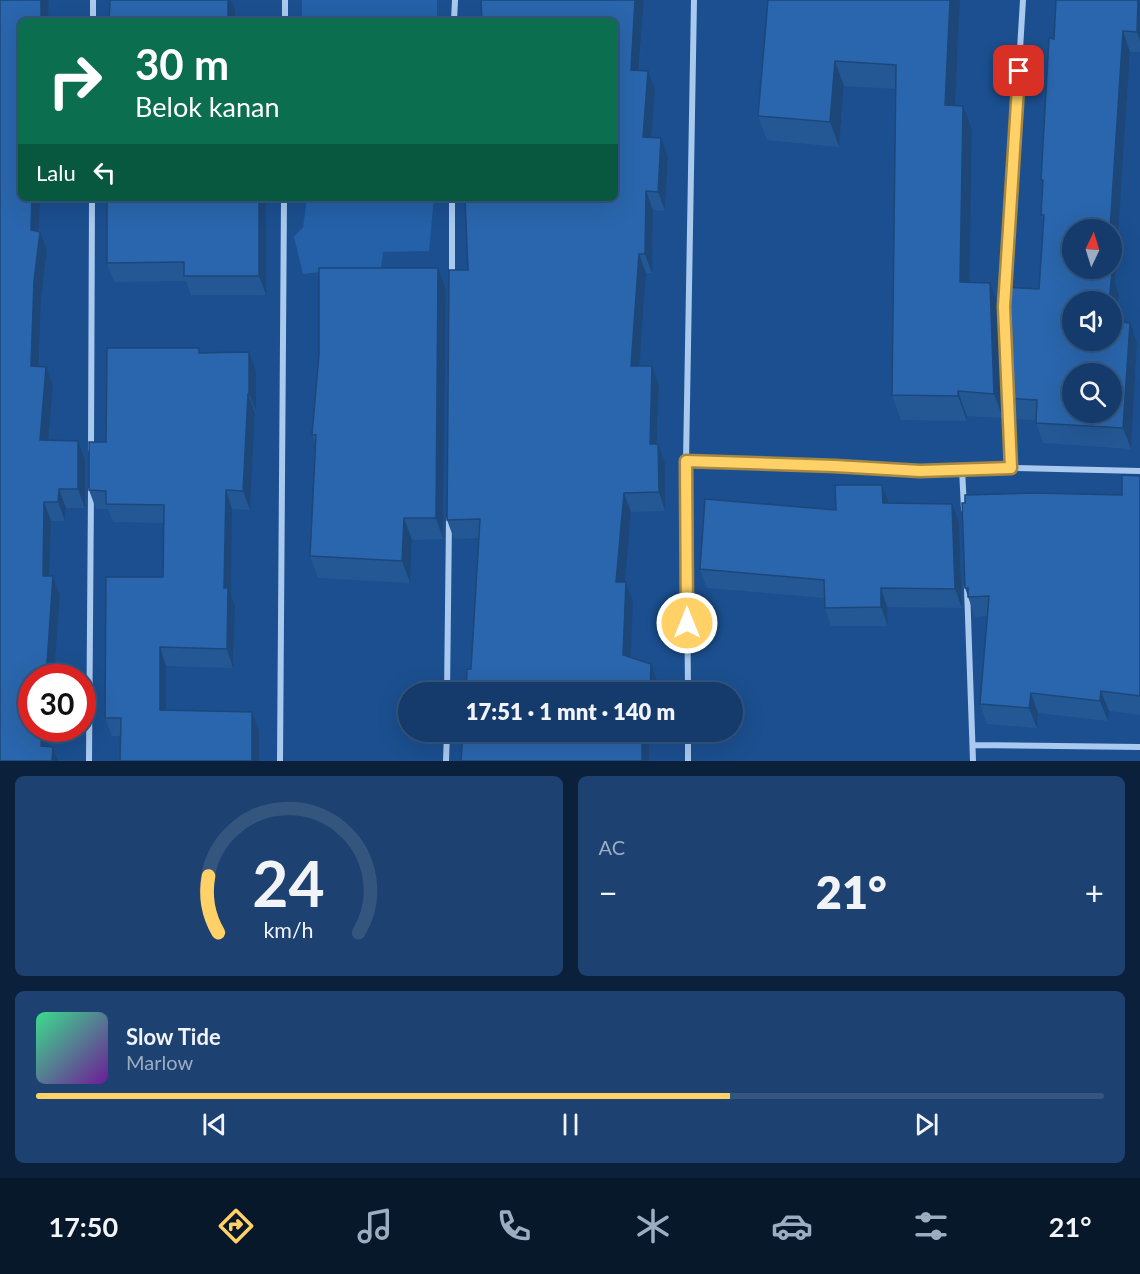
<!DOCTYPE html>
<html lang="id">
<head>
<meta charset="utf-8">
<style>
  body { margin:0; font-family:Lato,sans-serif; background:#1d4271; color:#f1f3f6; height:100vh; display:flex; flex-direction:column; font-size:22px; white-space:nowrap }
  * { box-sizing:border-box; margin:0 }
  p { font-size:20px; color:#9dadc1 }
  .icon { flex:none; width:33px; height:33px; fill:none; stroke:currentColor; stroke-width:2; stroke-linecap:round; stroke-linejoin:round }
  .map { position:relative; height:761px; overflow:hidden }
  .sheet { display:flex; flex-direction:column; gap:15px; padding:15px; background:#0b203b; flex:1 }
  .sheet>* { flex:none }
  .banner { position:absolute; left:18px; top:18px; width:600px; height:183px; border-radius:9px; box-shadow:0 6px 24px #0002,0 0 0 2px #33557e; background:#0b6e4f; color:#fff; overflow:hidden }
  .needle { width:39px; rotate:4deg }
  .tools { position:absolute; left:1062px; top:219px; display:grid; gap:12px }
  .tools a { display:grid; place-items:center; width:60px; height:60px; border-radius:50%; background:#143b6b; box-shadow:0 6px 24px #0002,0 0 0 2px #33557e; font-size:30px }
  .speed { position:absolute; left:18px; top:664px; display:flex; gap:12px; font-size:30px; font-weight:700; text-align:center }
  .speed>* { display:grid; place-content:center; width:78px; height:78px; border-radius:50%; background:#143b6b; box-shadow:0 6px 24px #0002,0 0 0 2px #33557e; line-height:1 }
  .speed .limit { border:9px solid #d22; background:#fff; color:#111 }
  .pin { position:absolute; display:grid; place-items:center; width:51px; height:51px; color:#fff; margin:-26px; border-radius:12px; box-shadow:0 3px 9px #0006 }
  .me { position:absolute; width:66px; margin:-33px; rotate:0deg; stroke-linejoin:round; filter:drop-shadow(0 0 4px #0008) }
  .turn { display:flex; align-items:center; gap:21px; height:126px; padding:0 18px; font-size:27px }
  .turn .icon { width:78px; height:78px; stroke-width:2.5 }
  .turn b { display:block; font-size:42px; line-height:51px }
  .then { display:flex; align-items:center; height:57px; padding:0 18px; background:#0003; gap:12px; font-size:22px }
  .big { font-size:45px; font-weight:800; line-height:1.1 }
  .sheet .widget { flex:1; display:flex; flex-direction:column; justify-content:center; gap:9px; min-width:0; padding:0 21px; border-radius:9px; background:#1d4271 }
  .sheet .dial { align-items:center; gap:0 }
  .dial svg { height:156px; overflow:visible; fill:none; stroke:#33557e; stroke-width:7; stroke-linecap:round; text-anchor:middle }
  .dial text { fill:#f1f3f6; stroke:none }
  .song { display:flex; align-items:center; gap:18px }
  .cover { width:72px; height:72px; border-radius:9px; background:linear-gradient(135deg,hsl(150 70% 55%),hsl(280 70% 35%)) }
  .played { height:6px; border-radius:3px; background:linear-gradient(90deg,#ffd166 65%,#33557e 65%) }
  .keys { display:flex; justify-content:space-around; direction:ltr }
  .heat { display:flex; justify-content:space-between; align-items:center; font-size:33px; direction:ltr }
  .sheet .tiles { flex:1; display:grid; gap:15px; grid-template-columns:1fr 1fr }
  .widget:last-child { grid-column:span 2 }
  .trip { position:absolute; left:398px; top:682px; width:345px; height:60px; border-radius:30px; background:#143b6b; box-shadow:0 6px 24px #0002,0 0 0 2px #33557e; font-weight:800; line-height:60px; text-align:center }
  .tab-bar { display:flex; height:96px; justify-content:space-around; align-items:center; background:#08182b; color:#9dadc1 }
  .tab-bar .icon { width:42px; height:42px }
  .tab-bar .active { color:#ffd166 }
  .tab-bar b { font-size:27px; color:#f1f3f6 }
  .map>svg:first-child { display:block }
  .green { fill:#2461a8 }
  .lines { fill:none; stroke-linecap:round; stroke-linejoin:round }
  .minor { stroke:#a9c9ee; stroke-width:6 }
  .wall { fill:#245895 }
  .shaded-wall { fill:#1d4779 }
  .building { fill:#2a66ad; stroke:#1d4779; stroke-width:1.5; fill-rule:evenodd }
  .route-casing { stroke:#a68842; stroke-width:15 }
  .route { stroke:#ffd166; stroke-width:10 }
</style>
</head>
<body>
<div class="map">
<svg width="1140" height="761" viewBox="0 0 1140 761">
  <rect width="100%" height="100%" fill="#1b4f8f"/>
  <path class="green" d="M302 0H437V21H302Z
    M307 198H434L429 251 383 252 380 278 339 270 303 274 294 237 303 227Z"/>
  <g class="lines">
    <path class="minor" d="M93 21V0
      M285 21V0
      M454 21 455 0
      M452 275V198
      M1005 294 1023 0
      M1007 394 1011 468
      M91 449 92 198
      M686 461 835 466 920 471 962 469
      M964 509 962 469 1011 468 1140 471
      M967 588 973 761
      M447 693 449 520
      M688 693 686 461 694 0
      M688 732V761
      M973 745 1140 747
      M89 761 91 490
      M280 761 284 198
      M446 761 447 732"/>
  </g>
  <path class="wall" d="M0 0H49L48 21H21L39 231 40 232 47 250 41 300 39 367 53 386 49 440 85 460V508H66L65 521H51L50 576H53L60 595 49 747 0 761Z
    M768 0H960L955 106 972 130 969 282 999 307 1003 418 967 416V421L901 420 892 395 896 89 844 86 839 147 767 140 758 116Z
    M1140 0V52H1130L1115 284 1119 294 1116 322 1137 343 1131 449 1043 443 1036 423V420L1013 419 1006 398 1039 289 1043 221 1041 215 1043 183 1041 180 1054 39Z
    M644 1 639 71 655 90 651 138 668 157 665 211 653 210 652 273H646L639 366 659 385 657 444H658L665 463V511L631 512 624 582H626L633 601 630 657 651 664 658 683 471 669 479 538 454 539 447 520 468 270Z
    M266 198V295H191L186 281 114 282 107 263Z
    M438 268 446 289 443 539 412 540 410 583 318 578 310 556 316 444 312 435 319 354Z
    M201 353 256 371V412H255L250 510 232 509 231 596 235 606 233 668 166 666V710L252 712 259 730V761H120L121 736H112L105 718 163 577 164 523 113 522 108 509H96L89 490 106 442Z
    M1140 476V715L1109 711 1108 721 1038 713 1037 728 987 724 980 704 987 616 975 617 965 588 1122 495Z
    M889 503 959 522 962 608 887 607 888 626H831L825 608 824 598 707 588 700 569 836 510Z
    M463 732H657V739H649Z"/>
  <path class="shaded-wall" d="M41 0H49L48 21H41Z
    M228 0H231L235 10V21H228Z
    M635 0H643L644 1 637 89 631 70Z
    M950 0H960L954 130 945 105Z
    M1138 0H1140V41L1137 32Z
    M1123 31 1130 52 1115 284 1119 294 1114 342 1112 335V302H1109L1107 273 1108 268H1112V230H1110Z
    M835 61 844 86 839 147 830 122Z
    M648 71 655 90 650 156 643 137Z
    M963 106 972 130 969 306 960 282Z
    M661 138 668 157 665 211 658 192Z
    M646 191 653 210 652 273 645 254Z
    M32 198H40L38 246 40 232 47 250 41 300 38 385 31 366 34 281 31 230Z
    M259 198H266V295L259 276Z
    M639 254 646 273 638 385 631 366Z
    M438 268 446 289 443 539 436 518Z
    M990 283 999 307 1003 418 994 394Z
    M1130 323 1137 343 1131 449 1123 428Z
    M249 352 256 371V412L249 394Z
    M652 366 659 385 656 463 650 444Z
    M46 367 53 386 47 459 40 440Z
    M958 391 967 416V421L958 396Z
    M248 394 255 412 250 510 243 491Z
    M78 441 85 460V508L78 489Z
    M658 444 665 463V511L659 492Z
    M882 485 889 503H883Z
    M59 489 66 508 65 521 58 502Z
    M226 490 232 509 231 596 235 606 233 668 227 649 224 588Z
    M624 493 631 512 623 601 616 582Z
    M44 502 51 521 49 595 43 576Z
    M952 504 959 522 962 608 955 589Z
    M404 518 412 540 410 583 402 561Z
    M53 576 60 595 54 678H46Z
    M626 582 633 601 630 674 623 655Z
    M881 588 887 607 888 626 881 607Z
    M160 647 166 666V729L160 710Z
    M651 664 658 683 657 693H650Z
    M1101 691 1109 711 1108 721 1100 701Z
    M1031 693 1038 713 1037 728 1029 708Z
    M252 712 259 730V761H252Z
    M42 729H50L48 761 41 746Z
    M642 732H646L649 739V761H642Z
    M53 747 58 761H52Z"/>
  <path class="building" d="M0 0H41V21H21V198H32L31 230 40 232 34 281 31 366 46 367 40 440 78 441V489H59L58 502H44L43 576H53L46 678H32V729H42L41 746 53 747 52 761H0Z
    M110 0H228V21H109Z
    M481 0H635L631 70 648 71 643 137 661 138 658 192 646 191 645 254H639L631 366H652L650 444H658L659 492 624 493 616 582H626L623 655 651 664 650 693H466L467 669H471L480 519 447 520 449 270H468L465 198H615V21H482Z
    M768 0H950L945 105 963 106 960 282 990 283 994 394 958 391V396L892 395 896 65 835 61 830 122 758 116Z
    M1056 0H1138L1137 32 1123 31 1110 230H1072V268H1108L1107 273H1112L1109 302H1072V340H1112V321L1130 323 1123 428 1036 423 1037 400 1006 398 1002 287 1039 289 1044 215H1041L1043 180H1041L1049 38 1054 39ZM1072 374H1112V412H1072Z
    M107 198H259V276H184V262L107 263Z
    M319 268H438L436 518H404L402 561 310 556 316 435H312L319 354Z
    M107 348H199V353L249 352V394H248L243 491 226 490 224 588H228L227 649 160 647V710L252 712V761H120L121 718H105L106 577H163L164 505 106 504V491L89 490V442H106Z
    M1122 475 1140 476V696L1101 691 1100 701 1031 693 1029 708 980 704 989 596 968 597V588H965L962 503H965V495L1033 493 1122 495Z
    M835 485H882L883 503 952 504 955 589 881 588V607L825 608 824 580 700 569 705 499 836 510Z
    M463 732H642V761H461Z"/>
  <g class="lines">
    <defs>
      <path id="route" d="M687 623 686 461 835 466 920 471 1011 468 1004 307 1019 71"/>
    </defs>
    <use href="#route" class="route-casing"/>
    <use href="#route" class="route"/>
  </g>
</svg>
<div class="tools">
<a><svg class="needle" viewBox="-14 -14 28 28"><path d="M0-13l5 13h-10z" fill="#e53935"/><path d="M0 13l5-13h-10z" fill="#9dadc1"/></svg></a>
<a><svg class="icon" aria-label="sound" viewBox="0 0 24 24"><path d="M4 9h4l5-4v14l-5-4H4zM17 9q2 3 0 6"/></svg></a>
<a><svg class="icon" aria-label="search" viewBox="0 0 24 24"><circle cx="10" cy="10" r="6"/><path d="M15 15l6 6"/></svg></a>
</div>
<div class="speed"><div class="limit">30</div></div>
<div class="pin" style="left:1019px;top:71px;background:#d93025"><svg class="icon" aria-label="arrive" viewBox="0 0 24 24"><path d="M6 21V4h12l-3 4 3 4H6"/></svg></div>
<svg class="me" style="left:687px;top:623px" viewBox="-20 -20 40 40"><circle r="17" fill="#ffd166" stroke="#fff" stroke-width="3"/><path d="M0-11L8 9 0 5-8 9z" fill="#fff"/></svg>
<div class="trip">17:51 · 1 mnt · 140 m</div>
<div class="banner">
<div class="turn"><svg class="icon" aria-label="right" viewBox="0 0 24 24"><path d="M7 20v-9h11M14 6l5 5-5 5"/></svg><div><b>30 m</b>Belok kanan</div></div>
<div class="then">Lalu<svg class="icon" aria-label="left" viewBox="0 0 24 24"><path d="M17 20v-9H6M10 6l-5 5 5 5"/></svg></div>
</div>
</div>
<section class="sheet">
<div class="tiles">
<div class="widget dial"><svg viewBox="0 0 100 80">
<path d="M14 69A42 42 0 1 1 86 69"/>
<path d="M14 69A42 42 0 0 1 9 40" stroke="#ffd166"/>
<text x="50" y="56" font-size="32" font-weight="700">24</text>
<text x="50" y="72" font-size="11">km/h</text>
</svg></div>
<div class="widget"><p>AC</p>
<div class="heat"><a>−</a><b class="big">21°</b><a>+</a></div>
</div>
<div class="widget">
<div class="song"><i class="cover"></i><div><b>Slow Tide</b><p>Marlow</p></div></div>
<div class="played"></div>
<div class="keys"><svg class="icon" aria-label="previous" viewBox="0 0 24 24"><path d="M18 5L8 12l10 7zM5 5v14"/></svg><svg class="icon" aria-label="pause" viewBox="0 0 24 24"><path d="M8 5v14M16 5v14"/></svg><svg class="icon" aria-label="next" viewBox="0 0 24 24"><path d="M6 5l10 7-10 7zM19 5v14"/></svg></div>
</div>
</div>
</section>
<nav class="tab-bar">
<b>17:50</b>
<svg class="icon active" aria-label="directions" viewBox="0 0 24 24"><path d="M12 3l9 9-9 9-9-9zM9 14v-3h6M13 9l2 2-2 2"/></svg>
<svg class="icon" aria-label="music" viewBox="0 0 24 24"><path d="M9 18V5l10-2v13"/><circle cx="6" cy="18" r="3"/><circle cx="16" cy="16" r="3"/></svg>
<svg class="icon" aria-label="phone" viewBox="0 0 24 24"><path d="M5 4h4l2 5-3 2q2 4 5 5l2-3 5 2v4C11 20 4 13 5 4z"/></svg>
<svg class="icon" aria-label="climate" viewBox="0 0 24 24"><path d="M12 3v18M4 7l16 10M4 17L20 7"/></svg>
<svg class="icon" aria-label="car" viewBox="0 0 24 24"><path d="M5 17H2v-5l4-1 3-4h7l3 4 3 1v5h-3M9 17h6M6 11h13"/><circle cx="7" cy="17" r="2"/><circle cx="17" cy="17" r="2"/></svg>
<svg class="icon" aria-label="filters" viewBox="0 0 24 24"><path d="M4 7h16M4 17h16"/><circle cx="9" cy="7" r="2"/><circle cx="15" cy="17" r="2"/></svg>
<b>21°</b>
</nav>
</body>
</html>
